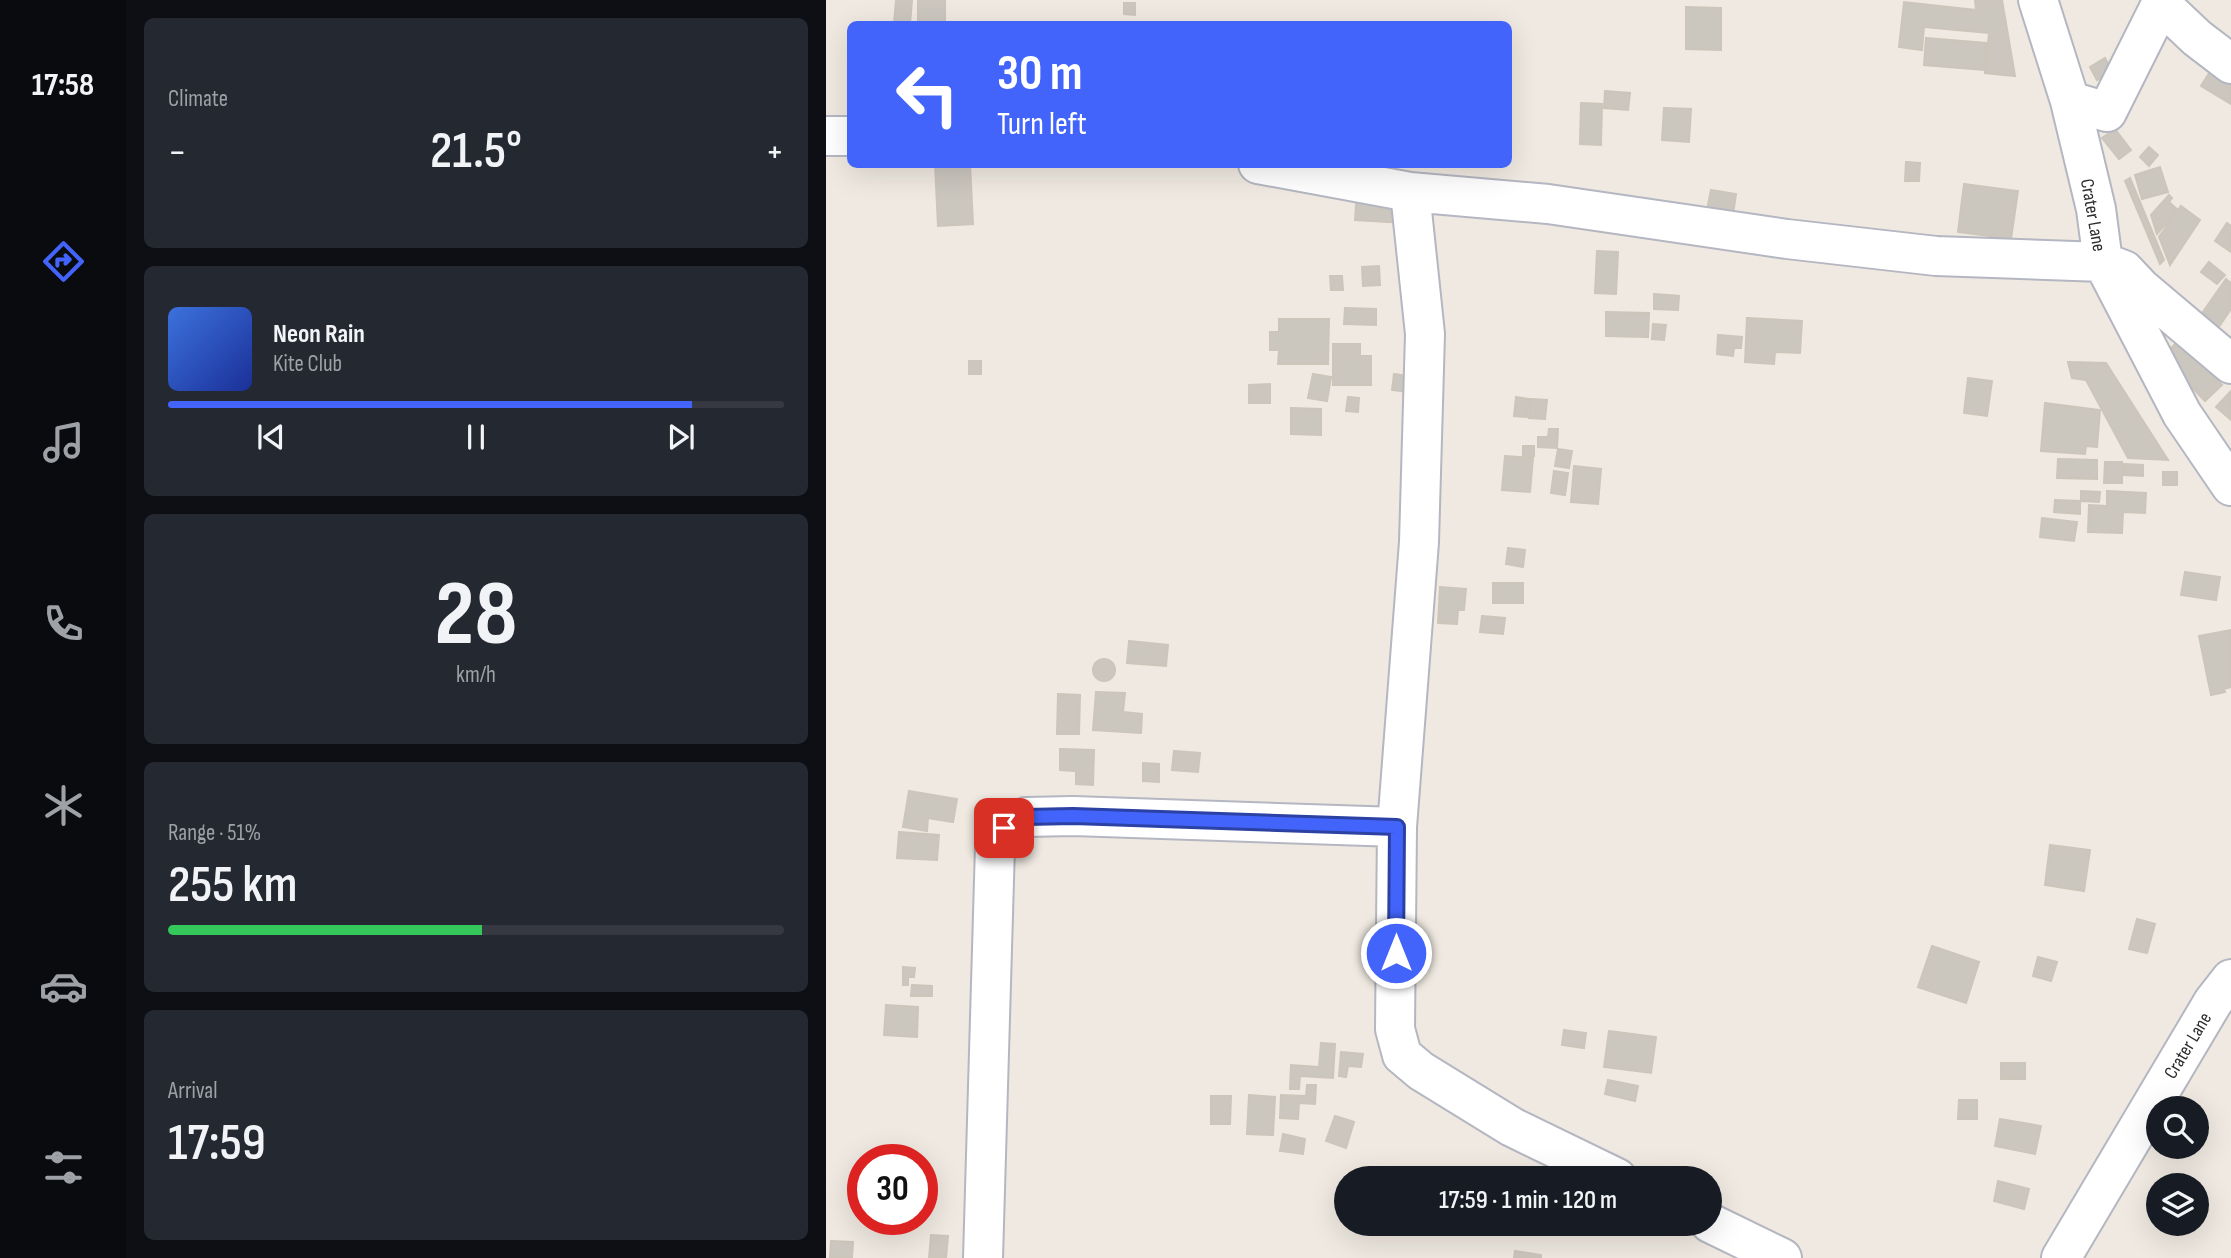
<!DOCTYPE html>
<html lang="en">
<head>
<meta charset="utf-8">
<style>
  body { margin:0; font-family:"Sofia Sans Condensed",sans-serif; background:#242831; color:#f1f3f6; height:100vh; display:flex; flex-direction:column; font-size:26px; white-space:nowrap }
  * { box-sizing:border-box; margin:0 }
  p { font-size:23px; color:#9ea1a6 }
  .icon { flex:none; width:38px; height:38px; fill:none; stroke:currentColor; stroke-width:2; stroke-linecap:round; stroke-linejoin:round }
  .map { position:relative; flex:1; overflow:hidden }
  .details { display:flex; flex-direction:column; gap:18px; padding:18px; background:#0d0f14; width:700px }
  .details>* { flex:none }
  .guide { position:absolute; left:21px; top:21px; width:665px; height:147px; border-radius:10px; box-shadow:0 7px 28px #0002; background:#4264fb; color:#fff; overflow:hidden }
  .buttons { position:absolute; left:1320px; top:1096px; display:grid; gap:14px }
  .buttons a { display:grid; place-items:center; width:63px; height:63px; border-radius:50%; background:#171b24; box-shadow:0 7px 28px #0002; font-size:35px }
  .speed { position:absolute; left:21px; top:1144px; display:flex; gap:14px; font-size:35px; font-weight:700; text-align:center }
  .speed>* { display:grid; place-content:center; width:91px; height:91px; border-radius:50%; background:#171b24; box-shadow:0 7px 28px #0002; line-height:1 }
  .speed .limit { border:10px solid #d22; background:#fff; color:#111 }
  .pin { position:absolute; display:grid; place-items:center; width:60px; height:60px; color:#fff; margin:-30px; border-radius:14px; box-shadow:0 4px 10px #0006 }
  .me { position:absolute; width:77px; margin:-38px; rotate:0deg; stroke-linejoin:round; filter:drop-shadow(0 0 5px #0008) }
  .turn { display:flex; align-items:center; gap:24px; height:147px; padding:0 35px; font-size:32px }
  .turn .icon { width:91px; height:91px; stroke-width:2.5 }
  .turn b { display:block; font-size:49px; line-height:60px }
  .big { font-size:52px; font-weight:600; line-height:1.1 }
  .details .tile { flex:1; display:flex; flex-direction:column; justify-content:center; gap:10px; min-width:0; padding:0 24px; border-radius:10px; background:#242831 }
  .details .dial { align-items:center; gap:0 }
  .dial b { font-size:91px; line-height:1 }
  .song { display:flex; align-items:center; gap:21px }
  .cover { width:84px; height:84px; border-radius:10px; background:linear-gradient(135deg,hsl(220 70% 55%),hsl(230 70% 35%)) }
  .played { height:7px; border-radius:4px; background:linear-gradient(90deg,#4264fb 85%,#363941 85%) }
  .keys { display:flex; justify-content:space-around; direction:ltr }
  .heat { display:flex; justify-content:space-between; align-items:center; font-size:38px; direction:ltr }
  .charge { height:10px; border-radius:5px; background:linear-gradient(90deg,#34c759 51%,#363941 0) }
  .trip { position:absolute; left:508px; top:1166px; width:388px; height:70px; border-radius:35px; background:#171b24; box-shadow:0 7px 28px #0002; font-weight:600; line-height:70px; text-align:center }
  main { display:flex; flex:1; min-height:0 }
  .tabs { display:flex; flex-direction:column; width:126px; justify-content:space-around; align-items:center; background:#090b0e; color:#9ea1a6 }
  .tabs .icon { width:49px; height:49px }
  .tabs .active { color:#4264fb }
  .tabs b { font-size:32px; color:#f1f3f6 }
  .map>svg:first-child { display:block }
  .building { fill:#cbc7bf; stroke:#cbc5ba; stroke-width:2 }
  .lines { fill:none; stroke-linecap:round; stroke-linejoin:round }
  .minor-casing { stroke:#b4b7c1; stroke-width:42 }
  .minor { stroke:#fff; stroke-width:38 }
  .route-casing { stroke:#2b41a3; stroke-width:18 }
  .route { stroke:#4264fb; stroke-width:12 }
  .labels { text-anchor:middle; stroke-width:5; stroke-linejoin:round; paint-order:stroke }
  .street-label { font-size:19px; fill:#2e2e2e; stroke:#fff }
</style>
</head>
<body>
<main>
<nav class="tabs">
<b>17:58</b>
<svg class="icon active" aria-label="directions" viewBox="0 0 24 24"><path d="M12 3l9 9-9 9-9-9zM9 14v-3h6M13 9l2 2-2 2"/></svg>
<svg class="icon" aria-label="music" viewBox="0 0 24 24"><path d="M9 18V5l10-2v13"/><circle cx="6" cy="18" r="3"/><circle cx="16" cy="16" r="3"/></svg>
<svg class="icon" aria-label="phone" viewBox="0 0 24 24"><path d="M5 4h4l2 5-3 2q2 4 5 5l2-3 5 2v4C11 20 4 13 5 4z"/></svg>
<svg class="icon" aria-label="climate" viewBox="0 0 24 24"><path d="M12 3v18M4 7l16 10M4 17L20 7"/></svg>
<svg class="icon" aria-label="car" viewBox="0 0 24 24"><path d="M5 17H2v-5l4-1 3-4h7l3 4 3 1v5h-3M9 17h6M6 11h13"/><circle cx="7" cy="17" r="2"/><circle cx="17" cy="17" r="2"/></svg>
<svg class="icon" aria-label="filters" viewBox="0 0 24 24"><path d="M4 7h16M4 17h16"/><circle cx="9" cy="7" r="2"/><circle cx="15" cy="17" r="2"/></svg>
</nav>
<section class="details">
<div class="tile"><p>Climate</p>
<div class="heat"><a>−</a><b class="big">21.5°</b><a>+</a></div>
</div>
<div class="tile">
<div class="song"><i class="cover"></i><div><b>Neon Rain</b><p>Kite Club</p></div></div>
<div class="played"></div>
<div class="keys"><svg class="icon" aria-label="previous" viewBox="0 0 24 24"><path d="M18 5L8 12l10 7zM5 5v14"/></svg><svg class="icon" aria-label="pause" viewBox="0 0 24 24"><path d="M8 5v14M16 5v14"/></svg><svg class="icon" aria-label="next" viewBox="0 0 24 24"><path d="M6 5l10 7-10 7zM19 5v14"/></svg></div>
</div>
<div class="tile dial"><b>28</b><p>km/h</p></div>
<div class="tile"><p>Range · 51%</p><b class="big">255 km</b><div class="charge"></div></div>
<div class="tile"><p>Arrival</p><b class="big">17:59</b></div>
</section>
<div class="map">
<svg width="1405" height="1258" viewBox="0 0 1405 1258">
  <rect width="100%" height="100%" fill="#efe9e1"/>
  <path class="building" d="M70 0H86L84 24H68Z
    M92 0H119V24H92Z
    M1149 0H1176L1189 76 1159 73 1163 33 1098 27 1096 50 1073 47 1078 2 1150 10Z
    M298 3H309V15L298 14Z
    M860 7 895 8V50L860 49Z
    M1100 38 1160 43 1158 70 1098 65Z
    M1279 58 1286 71 1271 80 1264 67Z
    M1387 67 1405 79V104L1375 86Z
    M779 91 804 93 802 110 778 108Z
    M755 103 776 104 775 145 754 144Z
    M838 108 865 109 863 142 836 140Z
    M1289 129 1305 150 1293 159 1276 138Z
    M1323 147 1332 155 1323 166 1314 157Z
    M1080 162 1094 163 1093 181H1079Z
    M109 164H144L147 224 112 226Z
    M1334 167 1342 192 1316 199 1309 175Z
    M1304 178 1338 260 1334 264 1299 181Z
    M1138 184 1192 191 1185 239 1132 232Z
    M531 190 579 193 578 223 529 220Z
    M885 190 910 194 907 214 881 210Z
    M1343 195 1346 198 1343 202 1352 210 1331 234 1325 215Z
    M1355 206 1374 220 1344 265 1333 237Z
    M1401 223 1405 226V252L1389 241Z
    M771 251 792 252 790 294 769 293Z
    M1383 262 1399 275 1391 284 1375 272Z
    M553 266 554 285 537 286 536 267Z
    M504 276H516L517 290H505Z
    M1400 279 1405 283V309L1390 331 1372 319Z
    M828 294 853 296 852 310 828 309Z
    M519 308 550 309V325L518 324Z
    M780 312 823 313 822 337 780 336Z
    M921 318 976 321 974 353 949 352 948 364 919 362Z
    M453 319H503L502 364H452L453 350H444V332H453Z
    M827 324 840 325 838 340 826 339Z
    M892 335 916 337 915 348H908L907 356 891 354Z
    M1354 340 1396 385 1379 401 1336 356Z
    M507 344H534V356H545V385H507Z
    M143 361H155V374H143Z
    M1242 362 1280 363 1342 460 1302 458 1260 380 1246 378Z
    M487 374 505 377 501 401 482 398Z
    M568 374 583 376 581 392 566 390Z
    M1142 378 1166 381 1161 416 1138 413Z
    M444 384V403H423V385Z
    M1405 391V420L1390 407Z
    M522 397 533 398 532 412 520 411Z
    M690 397 703 399 701 417 688 416Z
    M705 399 721 400 719 419 703 418Z
    M1219 403 1274 410 1271 447 1260 446 1259 454 1215 451Z
    M465 408 495 409V435L465 434Z
    M723 429H732L731 448 712 447V437H722Z
    M697 446H708V456H697Z
    M732 449 746 451 743 468 729 466Z
    M679 456 707 458 704 492 676 490Z
    M1232 459 1271 460V479L1231 478Z
    M1279 462H1296V483H1278Z
    M1298 464 1317 465V476L1298 475Z
    M748 466 775 469 772 504 745 502Z
    M728 471 742 473 739 495 725 493Z
    M1337 472H1351V485H1337Z
    M1255 491 1274 492 1273 502 1255 501Z
    M1281 491 1320 493 1319 513 1297 512 1296 533 1262 532 1263 505 1281 506Z
    M1229 500 1254 501V514L1228 512Z
    M1216 518 1251 522 1248 541 1214 537Z
    M682 548 699 550 697 567 680 564Z
    M1359 572 1394 577 1390 600 1355 595Z
    M667 583H697V603H667Z
    M614 587 640 589 638 610H632L631 624 612 623Z
    M656 616 679 618 677 634 654 632Z
    M1405 630V687L1398 689 1399 692 1385 695 1373 636Z
    M303 641 342 645 340 666 301 663Z
    M267 670a11 11 0 1 1 22 0a11 11 0 1 1-22 0Z
    M270 692 299 693 297 712 316 714 315 733 267 730Z
    M232 694 254 695 253 734H231Z
    M234 749 268 750 267 785 250 784V771L234 770Z
    M348 751 374 753 372 772 346 770Z
    M317 763 333 764V782L317 781Z
    M83 791 131 799 127 822 102 818 101 831 77 827Z
    M73 832 113 835 111 860 71 858Z
    M1224 845 1264 850 1258 891 1219 885Z
    M1311 919 1329 924 1321 953 1303 949Z
    M1106 946 1153 962 1140 1003 1092 987Z
    M1212 957 1231 962 1225 981 1207 976Z
    M77 967 89 968 88 977H82V985H77Z
    M86 985 106 986V996H85Z
    M60 1005 92 1007 91 1037 58 1035Z
    M738 1030 760 1033 758 1048 736 1045Z
    M783 1031 830 1037 825 1073 778 1067Z
    M495 1043 509 1044 507 1078 474 1076 473 1089H464L465 1065 493 1067Z
    M515 1052 537 1054 535 1067 522 1066 520 1077 513 1076Z
    M1175 1063H1199V1079H1175Z
    M782 1080 812 1086 809 1101 779 1094Z
    M481 1085H490L489 1104 473 1103 472 1119 454 1118 455 1095 480 1096Z
    M423 1095 449 1097 447 1135 421 1134Z
    M385 1096H405L404 1124H385Z
    M1133 1100H1151V1119H1132Z
    M509 1116 528 1122 520 1148 500 1141Z
    M1174 1119 1215 1126 1209 1154 1169 1146Z
    M457 1134 479 1139 477 1154 454 1151Z
    M1172 1181 1203 1189 1198 1209 1168 1201Z
    M105 1235 122 1236 120 1258H103Z
    M5 1241 27 1242 26 1258 4 1257Z
    M689 1251 715 1255V1258H688Z"/>
  <g class="lines">
    <defs>
      <path id="minor" d="M1212 0 1244 101 1270 209 1277 262 1356 414 1405 486
        M1337 0 1335 4 1371 38 1405 64
        M1244 101 1281 112 1335 4
        M0 136H24
        M432 164 584 192 722 204 961 239 1110 256 1277 262 1298 270 1315 288 1405 364
        M584 192 599 334 593 542 571 827 569 1029 576 1055 595 1071 686 1127 791 1178
        M884 1223 956 1258
        M157 1258 169 846 178 828 200 817 247 816 571 827
        M1235 1258 1387 1002 1405 979"/>
    </defs>
    <use href="#minor" class="minor-casing"/>
    <use href="#minor" class="minor"/>
  </g>
  <g class="lines">
    <defs>
      <path id="route" d="M178 828 200 817 247 816 571 827 570 953"/>
    </defs>
    <use href="#route" class="route-casing"/>
    <use href="#route" class="route"/>
  </g>
  <g class="labels">
    <g class="street-label">
      <text transform="translate(1268 215) rotate(80)" y="7">Crater Lane</text>
      <text transform="translate(1361 1045) rotate(-59)" y="7">Crater Lane</text>
    </g>
  </g>
</svg>
<div class="buttons">
<a><svg class="icon" aria-label="search" viewBox="0 0 24 24"><circle cx="10" cy="10" r="6"/><path d="M15 15l6 6"/></svg></a>
<a><svg class="icon" aria-label="layers" viewBox="0 0 24 24"><path d="M12 4l9 5-9 5-9-5zM3 14l9 5 9-5"/></svg></a>
</div>
<div class="speed"><div class="limit">30</div></div>
<div class="pin" style="left:178px;top:828px;background:#d93025"><svg class="icon" aria-label="arrive" viewBox="0 0 24 24"><path d="M6 21V4h12l-3 4 3 4H6"/></svg></div>
<svg class="me" style="left:570px;top:953px" viewBox="-20 -20 40 40"><circle r="17" fill="#4264fb" stroke="#fff" stroke-width="3"/><path d="M0-11L8 9 0 5-8 9z" fill="#fff"/></svg>
<div class="trip">17:59 · 1 min · 120 m</div>
<div class="guide">
<div class="turn"><svg class="icon" aria-label="left" viewBox="0 0 24 24"><path d="M17 20v-9H6M10 6l-5 5 5 5"/></svg><div><b>30 m</b>Turn left</div></div>
</div>
</div>
</main>
</body>
</html>
